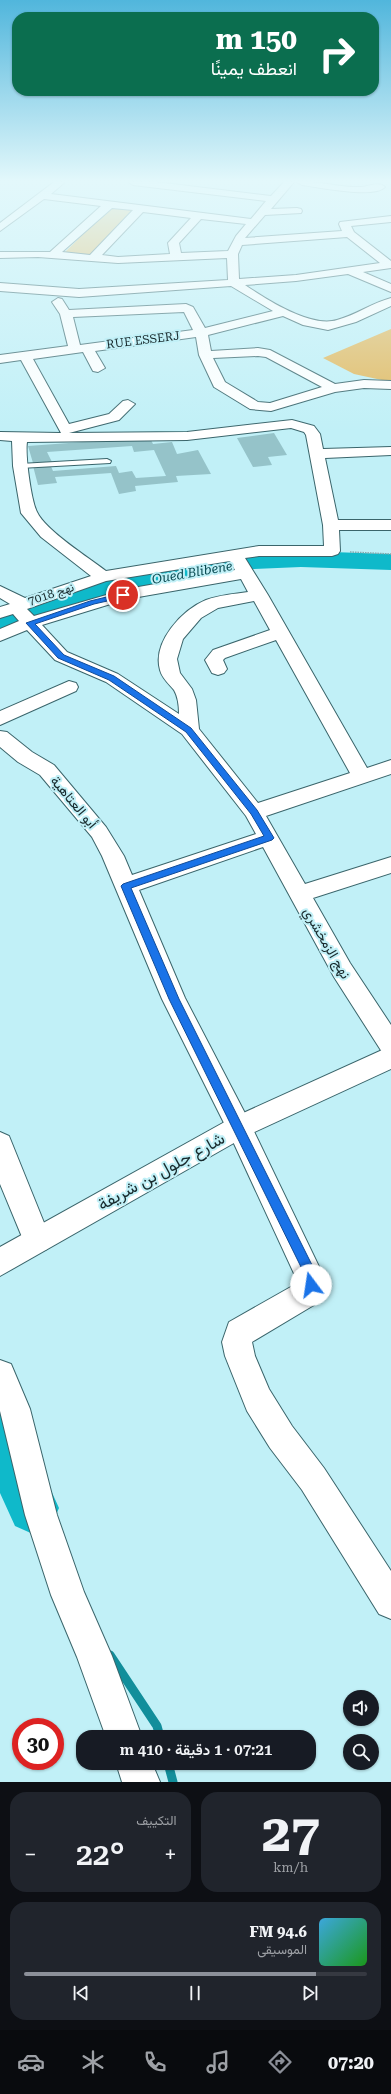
<!DOCTYPE html>
<html lang="ar">
<head>
<meta charset="utf-8">
<style>
  body { margin:0; font-family:"Roboto Serif",Vazirmatn,serif; background:#20242c; color:#f1f3f6; direction:rtl; height:100vh; display:flex; flex-direction:column; font-size:15px; white-space:nowrap }
  * { box-sizing:border-box; margin:0 }
  p { font-size:13px; color:#9ea1a6 }
  .icon { flex:none; width:22px; height:22px; fill:none; stroke:currentColor; stroke-width:2; stroke-linecap:round; stroke-linejoin:round }
  .map { position:relative; height:1782px; overflow:hidden; direction:ltr }
  .drawer { display:flex; flex-direction:column; gap:10px; padding:10px; background:#0d0f14; flex:1 }
  .drawer>* { flex:none }
  .guide { position:absolute; left:12px; top:12px; width:367px; height:84px; border-radius:16px; box-shadow:0 1px 3px #0004; direction:rtl; background:#0b6e4f; color:#fff; overflow:hidden }
  .fabs { position:absolute; left:343px; top:1690px; display:grid; gap:8px }
  .fabs a { display:grid; place-items:center; width:36px; height:36px; border-radius:50%; background:#171b24; box-shadow:0 1px 3px #0004; font-size:20px }
  .speed { position:absolute; left:12px; top:1718px; display:flex; gap:8px; font-size:20px; font-weight:700; text-align:center }
  .speed>* { display:grid; place-content:center; width:52px; height:52px; border-radius:50%; background:#171b24; box-shadow:0 1px 3px #0004; line-height:1 }
  .speed .limit { border:6px solid #d22; background:#fff; color:#111 }
  .pin { position:absolute; display:grid; place-items:center; width:34px; height:34px; color:#fff; margin:-17px; border:2px solid #fff; border-radius:50%; box-shadow:0 1px 4px #0007 }
  .me { position:absolute; width:44px; margin:-22px; rotate:346deg; stroke-linejoin:round; filter:drop-shadow(0 0 3px #0008) }
  .turn { display:flex; align-items:center; gap:14px; height:84px; padding:0 16px; font-size:18px }
  .turn .icon { width:52px; height:52px; stroke-width:2.5 }
  .turn b { display:block; font-size:28px; line-height:34px }
  .big { font-size:30px; font-weight:600; line-height:1.1 }
  .drawer .widget { flex:1; display:flex; flex-direction:column; justify-content:center; gap:6px; min-width:0; padding:0 14px; border-radius:16px; background:#20242c }
  .drawer .dial { align-items:center; gap:0 }
  .dial b { font-size:52px; line-height:1 }
  .song { display:flex; align-items:center; gap:12px }
  .cover { width:48px; height:48px; border-radius:6px; background:linear-gradient(135deg,hsl(200 70% 55%),hsl(120 70% 35%)) }
  .played { height:4px; border-radius:2px; background:linear-gradient(90deg,#8c9099 85%,#363941 85%) }
  .keys { display:flex; justify-content:space-around; direction:ltr }
  .heat { display:flex; justify-content:space-between; align-items:center; font-size:22px; direction:ltr }
  .drawer .tiles { flex:1; display:grid; gap:10px; grid-template-columns:1fr 1fr }
  .widget:last-child { grid-column:span 2 }
  .trip { position:absolute; left:76px; top:1730px; width:240px; height:40px; border-radius:16px; background:#171b24; box-shadow:0 1px 3px #0004; font-weight:600; line-height:40px; text-align:center; direction:rtl }
  .tabs { display:flex; height:64px; justify-content:space-around; align-items:center; background:#090b0e; color:#9ea1a6 }
  .tabs .icon { width:28px; height:28px }
  .tabs .current { color:#8c9099 }
  .tabs b { font-size:18px; color:#f1f3f6 }
  .map>svg:first-child { display:block }
  .green { fill:#e3b95f }
  .lines { fill:none; stroke-linecap:round; stroke-linejoin:round }
  .stream { stroke:#128e9b; stroke-width:9 }
  .river { fill:#0fb9ca; fill-rule:evenodd }
  .building { fill:#95c3c9 }
  .lane-casing { stroke:#3a656b; stroke-width:2 }
  .street-casing { stroke:#3a656b; stroke-width:2 }
  .secondary-casing { stroke:#3a656b; stroke-width:2 }
  .path { stroke:#84a9ae; stroke-width:1.5; stroke-dasharray:1.5 1; stroke-linecap:butt }
  .lane { fill:#fff; fill-rule:evenodd }
  .street { fill:#fff; fill-rule:evenodd }
  .secondary { fill:#fff; fill-rule:evenodd }
  .route { fill:#1a73e8; stroke:#114b97 }
  .labels { text-anchor:middle; stroke-width:4; stroke-linejoin:round; paint-order:stroke }
  .far-street-label { font-size:12px; fill:#182a2d; stroke:#c1f0f7 }
  .far-water-label { font-size:13px; font-style:italic; fill:#094a51; stroke:#c1f0f7 }
  .street-label { font-size:14px; fill:#182a2d; stroke:#c1f0f7 }
  .near-street-label { font-size:17px; fill:#182a2d; stroke:#c1f0f7 }
</style>
</head>
<body>
<div class="map">
<svg width="391" height="1782" viewBox="0 0 391 1782">
  <rect width="100%" height="100%" fill="#c1f0f7"/>
  <path class="green" d="M112 206 135 209 89 256 64 253Z
    M391 329V382L354 374 323 358Z"/>
  <g class="lines">
    <path class="stream" d="M110 1655 157 1726 160 1737
      M168 1763 173 1782"/>
    <path class="river" d="M301 551 391 554V570L301 567 254 569 126 592 93 601 0 636V618L73 589 124 576 254 553Z
      M0 1411 18 1418 59 1508 51 1526 33 1534 15 1526 0 1493Z"/>
  </g>
  <path class="building" d="M274 433 287 455 268 457 272 465 253 467 237 438Z
    M137 438 138 441 151 440 153 444 172 442 177 454 198 450 211 474 176 476 178 482 135 486 136 491 119 494 111 473 55 477 57 483 38 485 33 466 50 464 53 471 116 466 119 473 132 471 136 478 166 476 154 450 134 452 132 446 47 452 52 462 33 463 28 446Z"/>
  <g class="lines">
    <defs>
      <path id="lane" d="M107 459 111 461 110 463 20 468 16 466 20 464Z"/>
      <path id="street" d="M54 182H65L51 194 251 219 266 201 133 185 128 182H156L271 196 284 182H294L271 209 297 208 301 209 302 211 301 213 265 215 245 238 342 231 339 224 340 222 391 216V222L351 226 354 232 391 261V268L363 272 391 284V292L348 274 296 281 245 285C267 300 311 328 337 320 356 315 372 303 391 298V306L356 322 328 330 303 325 283 316 208 335 211 351 258 348 270 350 335 384 364 380 391 381V389L364 388 335 392 271 411 250 409 214 387 199 355 196 337 95 351 105 368 98 372 93 371 83 352 33 359 69 424 109 414 123 401 128 400 135 404 119 420 69 433 187 432 292 420 314 426 320 434 323 449 391 447V455L325 458 338 520H391V530H339L340 551 338 554 332 556H259L245 558 268 595 367 768 391 760V774L266 816 305 884 391 857V873L313 898 350 963 391 1025V1055L382 1052 334 977 263 847 139 890 185 998 248 1119 325 1279 323 1292 319 1302 252 1342 255 1356 269 1389 292 1426 324 1468 391 1571V1619L379 1614 302 1490 270 1448 247 1411 225 1356 222 1342 229 1322 296 1284 297 1280 230 1135 162 999 102 856 92 837 40 775 18 762 0 747V731L7 732 32 752 54 765 106 827 124 856 132 875 256 834 246 816 182 734 106 682 55 660 27 630 0 641V629L19 621 13 614 0 618V607L10 604 0 598V586L25 598 91 576 41 537 21 513 13 466 12 441 0 440V432L61 433 21 360 0 363V355L68 346 60 314 52 302 58 298 62 299 69 310 186 304 193 307 205 328 273 311 231 286 79 297 0 291V283L79 289 228 280 227 258 118 263 38 257 0 258V252H50L101 206 44 199 0 231V223ZM112 208 133 210 90 255 62 252ZM143 212 191 218 168 243 170 254 118 257 102 255ZM201 219 246 224 236 236 228 251 181 253 179 243ZM347 237 380 263 296 275 239 279 238 254 242 245ZM184 312 193 330 80 345 73 317ZM258 356 266 357 322 387 270 403 258 402 225 382 213 358ZM291 428 304 432 306 435 323 525 324 546H259L106 571C89 558 45 530 37 512 31 500 25 455 27 442L187 440ZM230 561 235 570 127 589 34 616 27 609 106 581ZM241 579 248 592C234 594 219 595 206 600 182 610 152 642 160 670 162 678 169 684 174 690 178 697 179 706 179 714L118 674 67 652 42 625 127 599ZM254 601 270 630 213 650 205 660 212 673 218 675 224 673 227 669 223 660 225 658 276 640 350 773 258 803 199 729 196 700 192 689 180 673 177 659 183 639 201 618 218 608Z
        M297 182C318 180 340 188 361 187 368 187 379 181 385 187 374 199 318 187 302 185Z
        M69 681 76 683 78 687 76 691 0 725V711Z
        M0 1132 9 1136 51 1240 47 1249 37 1253 27 1249 0 1184Z
        M0 1360 11 1364 30 1409 57 1515 84 1592 112 1656 142 1737H106L77 1657 51 1595 25 1515 0 1411Z
        M116 1763H152L160 1782H122Z"/>
      <path id="secondary" d="M391 1046V1069L248 1135 0 1276V1247L230 1119Z"/>
    </defs>
    <use href="#lane" class="lane-casing"/>
    <use href="#street" class="street-casing"/>
    <use href="#secondary" class="secondary-casing"/>
    <path class="path" d="M350 552 391 554"/>
    <use href="#lane" class="lane"/>
    <use href="#street" class="street"/>
    <use href="#secondary" class="secondary"/>
  </g>
  <linearGradient id="sky" x2="0" y2="1"><stop stop-color="#51b6dc"/><stop offset="0.42" stop-color="#e3f8fb"/><stop offset="1" stop-color="#e3f8fb" stop-opacity="0"/></linearGradient>
  <rect width="391" height="431" fill="url(#sky)"/>
  <path class="route" d="M123 593 127 595 125 597 94 604 35 624 64 655 114 676 191 728 257 810 274 838 272 840 131 888 179 999 313 1267 317 1285 315 1289 311 1291 307 1289 303 1271 169 999 121 886 123 884 264 836 251 814 186 732 109 680 58 658 26 623 90 601Z"/>
  <g class="labels">
    <g class="far-street-label">
      <text transform="translate(143 340) rotate(-7)" y="4">RUE ESSERJ</text>
      <text transform="translate(51 594) rotate(-18)" y="4">نهج 7018</text>
    </g>
    <g class="far-water-label">
      <text transform="translate(192 572) rotate(-10)" y="5">Oued Blibene</text>
    </g>
    <g class="street-label">
      <text transform="translate(74 802) rotate(50)" y="5">أبو العتاهية</text>
      <text transform="translate(327 943) rotate(60)" y="5">نهج الزمخشري</text>
    </g>
    <g class="near-street-label">
      <text transform="translate(161 1171) rotate(-29)" y="6">شارع جلول بن شريفة</text>
    </g>
  </g>
</svg>
<div class="fabs">
<a><svg class="icon" aria-label="sound" viewBox="0 0 24 24"><path d="M4 9h4l5-4v14l-5-4H4zM17 9q2 3 0 6"/></svg></a>
<a><svg class="icon" aria-label="search" viewBox="0 0 24 24"><circle cx="10" cy="10" r="6"/><path d="M15 15l6 6"/></svg></a>
</div>
<div class="speed"><div class="limit">30</div></div>
<div class="pin" style="left:123px;top:595px;background:#d93025"><svg class="icon" aria-label="arrive" viewBox="0 0 24 24"><path d="M6 21V4h12l-3 4 3 4H6"/></svg></div>
<svg class="me" style="left:311px;top:1285px" viewBox="-20 -20 40 40"><circle r="19" fill="#fff"/><path d="M0-13L10 11 0 6-10 11z" fill="#1a73e8"/></svg>
<div class="trip">07:21 · 1 دقيقة · 410 m</div>
<div class="guide">
<div class="turn"><svg class="icon" aria-label="right" viewBox="0 0 24 24"><path d="M7 20v-9h11M14 6l5 5-5 5"/></svg><div><b>150 m</b>انعطف يمينًا</div></div>
</div>
</div>
<section class="drawer">
<div class="tiles">
<div class="widget dial"><b>27</b><p>km/h</p></div>
<div class="widget"><p>التكييف</p>
<div class="heat"><a>−</a><b class="big">22°</b><a>+</a></div>
</div>
<div class="widget">
<div class="song"><i class="cover"></i><div><b>94.6 FM</b><p>الموسيقى</p></div></div>
<div class="played"></div>
<div class="keys"><svg class="icon" aria-label="previous" viewBox="0 0 24 24"><path d="M18 5L8 12l10 7zM5 5v14"/></svg><svg class="icon" aria-label="pause" viewBox="0 0 24 24"><path d="M8 5v14M16 5v14"/></svg><svg class="icon" aria-label="next" viewBox="0 0 24 24"><path d="M6 5l10 7-10 7zM19 5v14"/></svg></div>
</div>
</div>
</section>
<nav class="tabs">
<b>07:20</b>
<svg class="icon current" aria-label="directions" viewBox="0 0 24 24"><path d="M12 3l9 9-9 9-9-9zM9 14v-3h6M13 9l2 2-2 2"/></svg>
<svg class="icon" aria-label="music" viewBox="0 0 24 24"><path d="M9 18V5l10-2v13"/><circle cx="6" cy="18" r="3"/><circle cx="16" cy="16" r="3"/></svg>
<svg class="icon" aria-label="phone" viewBox="0 0 24 24"><path d="M5 4h4l2 5-3 2q2 4 5 5l2-3 5 2v4C11 20 4 13 5 4z"/></svg>
<svg class="icon" aria-label="climate" viewBox="0 0 24 24"><path d="M12 3v18M4 7l16 10M4 17L20 7"/></svg>
<svg class="icon" aria-label="car" viewBox="0 0 24 24"><path d="M5 17H2v-5l4-1 3-4h7l3 4 3 1v5h-3M9 17h6M6 11h13"/><circle cx="7" cy="17" r="2"/><circle cx="17" cy="17" r="2"/></svg>
</nav>
</body>
</html>
